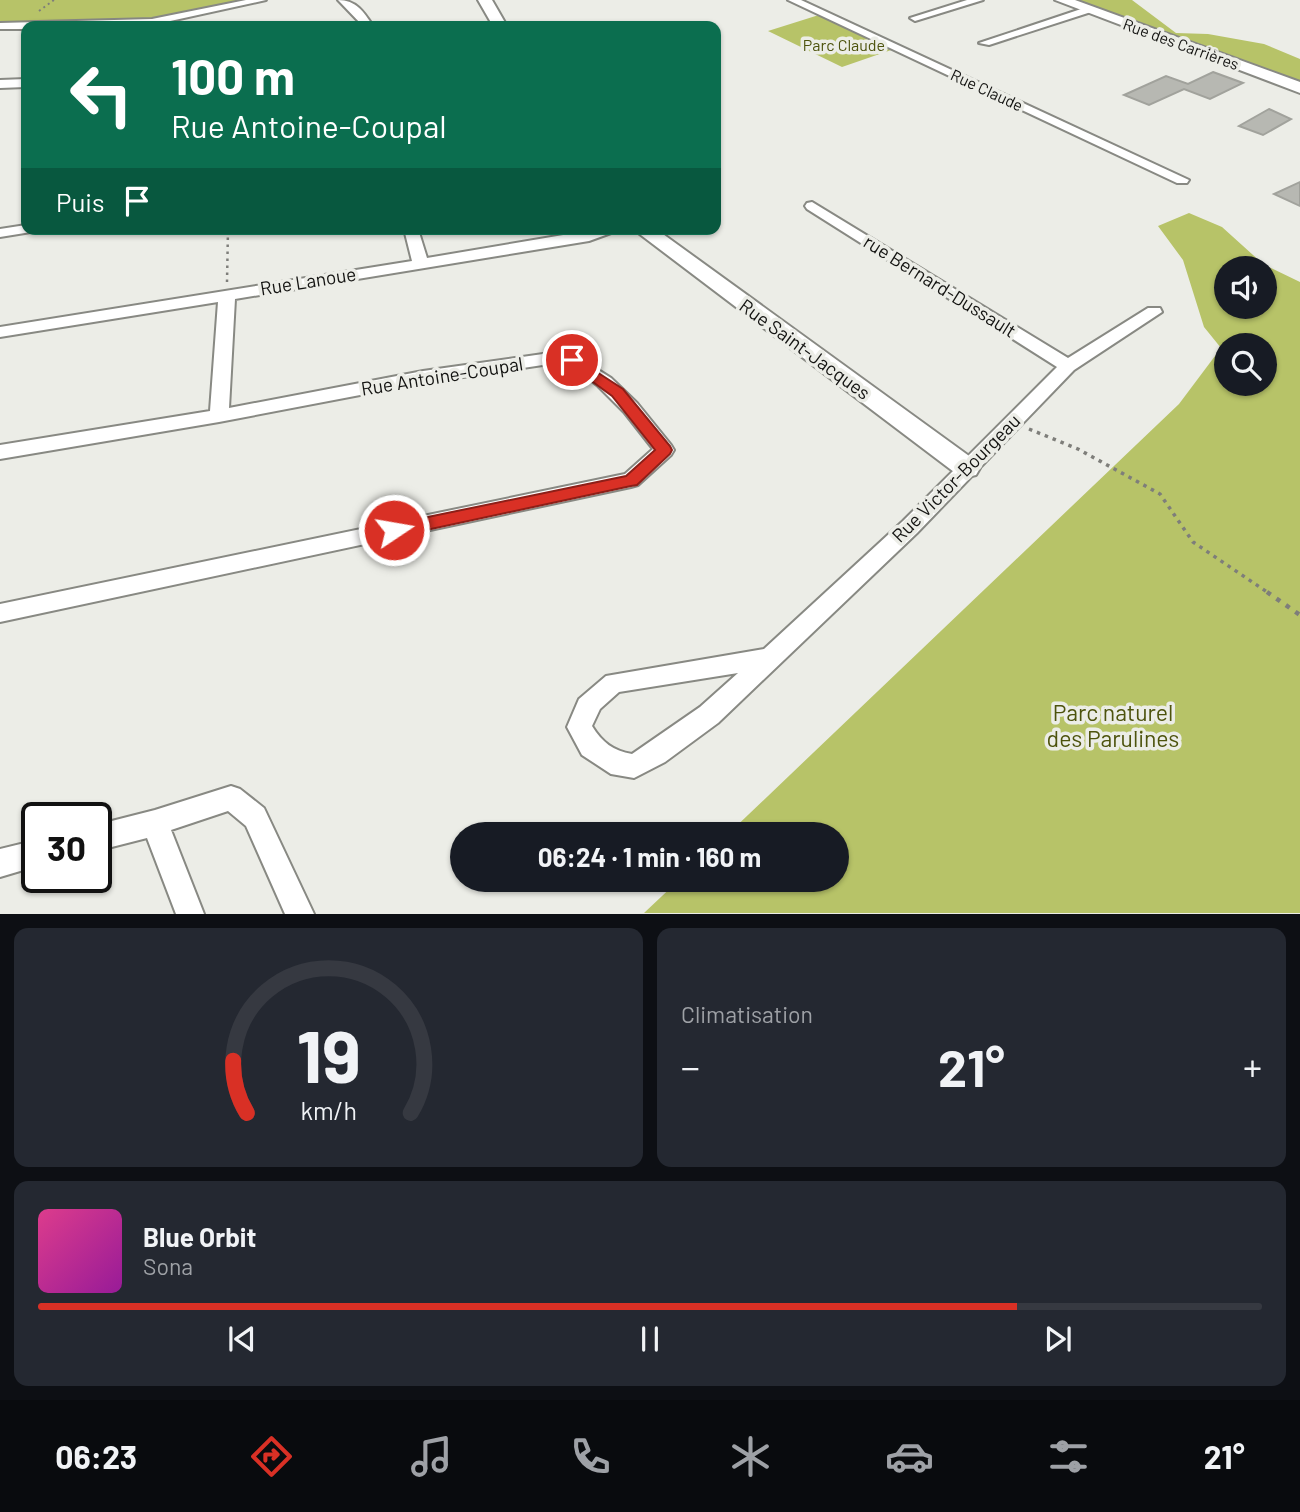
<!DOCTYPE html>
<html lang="fr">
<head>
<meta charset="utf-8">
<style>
  body { margin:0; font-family:Barlow,sans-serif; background:#242831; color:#f1f3f6; height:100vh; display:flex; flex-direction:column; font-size:26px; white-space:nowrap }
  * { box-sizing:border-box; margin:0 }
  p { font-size:23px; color:#9ea1a6 }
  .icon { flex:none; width:38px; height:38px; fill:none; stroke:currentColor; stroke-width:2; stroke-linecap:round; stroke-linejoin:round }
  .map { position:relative; height:914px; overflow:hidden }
  .sheet { display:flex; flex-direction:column; gap:14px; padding:14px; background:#0d0f14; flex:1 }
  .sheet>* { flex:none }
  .guide { position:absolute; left:21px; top:21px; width:700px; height:214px; border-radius:14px; box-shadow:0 2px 5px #0004; background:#0b6e4f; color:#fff; overflow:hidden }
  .buttons { position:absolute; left:1214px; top:256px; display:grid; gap:14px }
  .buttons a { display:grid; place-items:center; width:63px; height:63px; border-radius:50%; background:#171b24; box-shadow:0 2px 5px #0004; font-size:35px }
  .speed { position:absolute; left:21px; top:802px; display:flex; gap:14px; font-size:35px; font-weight:700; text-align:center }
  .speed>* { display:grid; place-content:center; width:91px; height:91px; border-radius:50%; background:#171b24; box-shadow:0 2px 5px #0004; line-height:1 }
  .speed .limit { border:4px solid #111; border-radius:10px; background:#fff; color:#111 }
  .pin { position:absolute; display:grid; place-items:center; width:60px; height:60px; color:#fff; margin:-30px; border:4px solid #fff; border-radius:50%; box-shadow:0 2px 7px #0007 }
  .me { position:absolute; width:77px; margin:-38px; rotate:78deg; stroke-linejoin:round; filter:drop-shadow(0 0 5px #0008) }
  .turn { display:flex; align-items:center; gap:24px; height:147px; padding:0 35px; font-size:32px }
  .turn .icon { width:91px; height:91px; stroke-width:2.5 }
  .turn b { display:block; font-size:49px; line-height:60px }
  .then { display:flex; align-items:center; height:66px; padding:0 35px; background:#0003; gap:14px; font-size:26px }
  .big { font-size:52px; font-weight:700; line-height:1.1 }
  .sheet .tile { flex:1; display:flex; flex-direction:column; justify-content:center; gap:10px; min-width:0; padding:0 24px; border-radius:14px; background:#242831 }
  .sheet .dial { align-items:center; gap:0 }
  .dial svg { height:182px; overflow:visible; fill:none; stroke:#363941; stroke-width:7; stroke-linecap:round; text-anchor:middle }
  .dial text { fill:#f1f3f6; stroke:none }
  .song { display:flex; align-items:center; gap:21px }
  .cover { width:84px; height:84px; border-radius:10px; background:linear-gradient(135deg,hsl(330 70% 55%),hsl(300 70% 35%)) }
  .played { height:7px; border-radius:4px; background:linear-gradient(90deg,#d93025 80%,#363941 80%) }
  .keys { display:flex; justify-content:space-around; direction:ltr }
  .heat { display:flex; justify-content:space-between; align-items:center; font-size:38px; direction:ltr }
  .sheet .tiles { flex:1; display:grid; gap:14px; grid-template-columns:1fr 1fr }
  .tile:last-child { grid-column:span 2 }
  .trip { position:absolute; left:450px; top:822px; width:399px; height:70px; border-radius:35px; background:#171b24; box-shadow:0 2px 5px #0004; font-weight:700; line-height:70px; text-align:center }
  .dock { display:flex; height:112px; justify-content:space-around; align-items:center; background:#090b0e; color:#9ea1a6 }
  .dock .icon { width:49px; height:49px }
  .dock .active { color:#d93025 }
  .dock b { font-size:32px; color:#f1f3f6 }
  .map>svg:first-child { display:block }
  .green { fill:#b7c368; fill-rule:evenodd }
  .building { fill:#b7b8b2; stroke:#a1a29c; stroke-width:2 }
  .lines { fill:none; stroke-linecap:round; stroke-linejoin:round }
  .street-casing { stroke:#888983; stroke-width:4 }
  .secondary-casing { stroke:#888983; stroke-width:4 }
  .path-far3 { stroke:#7e7e7a; stroke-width:2; stroke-dasharray:2 3.5; stroke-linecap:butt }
  .path-far2 { stroke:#7e7e7a; stroke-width:2.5; stroke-dasharray:2.5 4.5; stroke-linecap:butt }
  .path-far1 { stroke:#7e7e7a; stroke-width:3.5; stroke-dasharray:3.5 5; stroke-linecap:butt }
  .path { stroke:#7e7e7a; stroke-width:4.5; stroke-dasharray:4.5 7; stroke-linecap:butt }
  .street { fill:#fff; fill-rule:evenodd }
  .secondary { fill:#fff; fill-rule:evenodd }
  .route { fill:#d93025; stroke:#8d1f18; stroke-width:2 }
  .labels { text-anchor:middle; stroke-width:7; stroke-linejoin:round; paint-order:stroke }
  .far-street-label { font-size:16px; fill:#131311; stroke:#ecede7 }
  .far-park-label { font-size:16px; fill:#4d530d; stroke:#ecede7 }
  .street-label { font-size:19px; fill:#131311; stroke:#ecede7 }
  .near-park-label { font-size:23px; fill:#4d530d; stroke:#ecede7 }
</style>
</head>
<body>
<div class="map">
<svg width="1300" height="914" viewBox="0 0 1300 914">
  <rect width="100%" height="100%" fill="#ecede7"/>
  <path class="green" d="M0 0H252L204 11 123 23 0 26Z
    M1076 0H1132L1176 33 1208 34 1264 44 1300 59V83Z
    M822 14 897 48 842 67 768 31Z
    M1189 213 1222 227 1263 264 1300 282V913H644L679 880H836V835H727L1179 404 1221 348 1204 327 1183 260 1158 226ZM1227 268H1265V306H1227ZM1227 345H1265V383H1227Z"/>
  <path class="building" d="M1213 72 1243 83 1210 99 1184 89 1149 105 1124 95 1166 76 1188 84Z
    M1269 109 1291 119 1263 135 1239 126Z
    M1300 182V206L1274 194Z"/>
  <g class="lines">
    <defs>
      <path id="street" d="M246 0H266L152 25 26 26V29H0V23L152 19Z
        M338 0C356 0 364 12 373 26H363Z
        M788 0H801L1189 180 1187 183H1177Z
        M967 0H983L915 21 910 18Z
        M1087 7 1092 10 1091 12 989 45 979 43Z
        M26 79V87L0 88V80Z
        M812 202 1068 358 1148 308H1160L1162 312 1074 370 917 533 718 723 665 762 634 778 611 774 582 755 567 727 579 699 606 676 764 649 903 521 1057 367 807 209 805 206 807 203ZM738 673 700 707 632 754C613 751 602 742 592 726L600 709 619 692Z
        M26 225V229H33L31 232 0 237V229Z
        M404 229H418L427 258 599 229H622L589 241 235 299 229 408 423 371 557 352 581 359 611 378 637 403 671 445 674 450 671 455 638 485 631 487 0 622V604L625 474 653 449 624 412 598 386 584 375 556 363 423 383 219 422 0 459V445L210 411 218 302 0 337V327L412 261Z
        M231 786 240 789 264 808 314 914H285L246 826 228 811 171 830 204 914H176L147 838 96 851V825L155 810Z
        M37 840V866L0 877V849Z"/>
      <path id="secondary" d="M478 0H492L507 26H493Z
        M1055 0H1075L1300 82V93Z
        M633 229H656L976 461 980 468 976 475 967 477 958 475Z"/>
    </defs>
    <use href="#street" class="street-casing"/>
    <use href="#secondary" class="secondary-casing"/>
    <path class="path-far3" d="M39 11 54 0"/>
    <path class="path-far2" d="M227 282 228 229"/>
    <path class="path-far1" d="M1029 429 1078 449 1160 494 1193 542 1270 594"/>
    <path class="path" d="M1267 592 1300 615"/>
    <use href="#street" class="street"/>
    <use href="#secondary" class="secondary"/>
  </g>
  <path class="route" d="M572 356 623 389 670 446 672 450 670 454 637 485 631 486 394 537 388 535 386 530 388 525 394 524 626 476 655 450 612 396 567 363 565 360 567 357Z"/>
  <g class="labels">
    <g class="far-street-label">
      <text transform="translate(1181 44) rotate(20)" y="6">Rue des Carrières</text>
      <text transform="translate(987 90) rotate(25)" y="6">Rue Claude</text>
    </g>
    <g class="far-park-label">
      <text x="844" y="51">Parc Claude</text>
    </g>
    <g class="street-label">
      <text transform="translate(308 281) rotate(-9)" y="7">Rue Lanoue</text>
      <text transform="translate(940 286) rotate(32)" y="7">rue Bernard-Dussault</text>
      <text transform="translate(805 349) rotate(36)" y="7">Rue Saint-Jacques</text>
      <text transform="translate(442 376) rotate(-9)" y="7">Rue Antoine-Coupal</text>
      <text transform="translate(956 478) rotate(-45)" y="7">Rue Victor-Bourgeau</text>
    </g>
    <g class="near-park-label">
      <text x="1113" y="721">Parc naturel<tspan x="1113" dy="26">des Parulines</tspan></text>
    </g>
  </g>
</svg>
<div class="buttons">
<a><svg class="icon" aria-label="sound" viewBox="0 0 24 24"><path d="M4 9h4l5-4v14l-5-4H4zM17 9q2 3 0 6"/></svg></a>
<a><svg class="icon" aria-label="search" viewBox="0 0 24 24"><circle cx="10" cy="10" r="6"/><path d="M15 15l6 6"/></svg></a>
</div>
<div class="speed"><div class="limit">30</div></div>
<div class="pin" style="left:572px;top:360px;background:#d93025"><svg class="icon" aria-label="arrive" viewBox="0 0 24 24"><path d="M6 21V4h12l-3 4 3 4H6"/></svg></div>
<svg class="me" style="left:394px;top:530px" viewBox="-20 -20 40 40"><circle r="17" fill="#d93025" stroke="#fff" stroke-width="3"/><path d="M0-11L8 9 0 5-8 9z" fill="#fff"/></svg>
<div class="trip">06:24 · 1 min · 160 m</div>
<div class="guide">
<div class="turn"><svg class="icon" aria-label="left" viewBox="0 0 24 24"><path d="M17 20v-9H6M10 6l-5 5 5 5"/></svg><div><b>100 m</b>Rue Antoine-Coupal</div></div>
<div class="then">Puis<svg class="icon" aria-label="arrive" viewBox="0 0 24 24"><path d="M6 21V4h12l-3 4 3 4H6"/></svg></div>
</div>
</div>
<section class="sheet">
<div class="tiles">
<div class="tile dial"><svg viewBox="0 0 100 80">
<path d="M14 69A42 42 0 1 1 86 69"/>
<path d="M14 69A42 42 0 0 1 8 46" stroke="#d93025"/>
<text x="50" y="56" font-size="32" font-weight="700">19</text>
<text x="50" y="72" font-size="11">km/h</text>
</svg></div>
<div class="tile"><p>Climatisation</p>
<div class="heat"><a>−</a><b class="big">21°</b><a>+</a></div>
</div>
<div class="tile">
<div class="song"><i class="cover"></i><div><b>Blue Orbit</b><p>Sona</p></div></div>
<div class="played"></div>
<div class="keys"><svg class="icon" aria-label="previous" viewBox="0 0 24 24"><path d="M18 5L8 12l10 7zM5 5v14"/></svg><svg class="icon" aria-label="pause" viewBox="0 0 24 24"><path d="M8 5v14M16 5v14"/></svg><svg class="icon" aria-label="next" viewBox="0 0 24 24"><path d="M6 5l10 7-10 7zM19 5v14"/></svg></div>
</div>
</div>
</section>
<nav class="dock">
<b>06:23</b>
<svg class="icon active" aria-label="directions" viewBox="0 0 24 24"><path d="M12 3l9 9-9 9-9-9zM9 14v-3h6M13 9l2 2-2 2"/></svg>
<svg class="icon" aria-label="music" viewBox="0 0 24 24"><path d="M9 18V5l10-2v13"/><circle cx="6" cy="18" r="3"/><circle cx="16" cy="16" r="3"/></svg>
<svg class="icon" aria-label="phone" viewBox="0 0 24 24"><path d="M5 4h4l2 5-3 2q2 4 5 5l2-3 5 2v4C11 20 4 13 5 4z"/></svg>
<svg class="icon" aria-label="climate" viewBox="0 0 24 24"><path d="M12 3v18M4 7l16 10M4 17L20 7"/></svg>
<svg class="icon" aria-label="car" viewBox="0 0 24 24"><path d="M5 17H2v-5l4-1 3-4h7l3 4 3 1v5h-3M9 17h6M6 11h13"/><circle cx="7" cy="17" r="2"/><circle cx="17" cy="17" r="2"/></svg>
<svg class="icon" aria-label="filters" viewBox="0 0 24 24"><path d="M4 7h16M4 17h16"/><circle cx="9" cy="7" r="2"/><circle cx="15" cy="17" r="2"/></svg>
<b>21°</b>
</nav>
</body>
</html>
